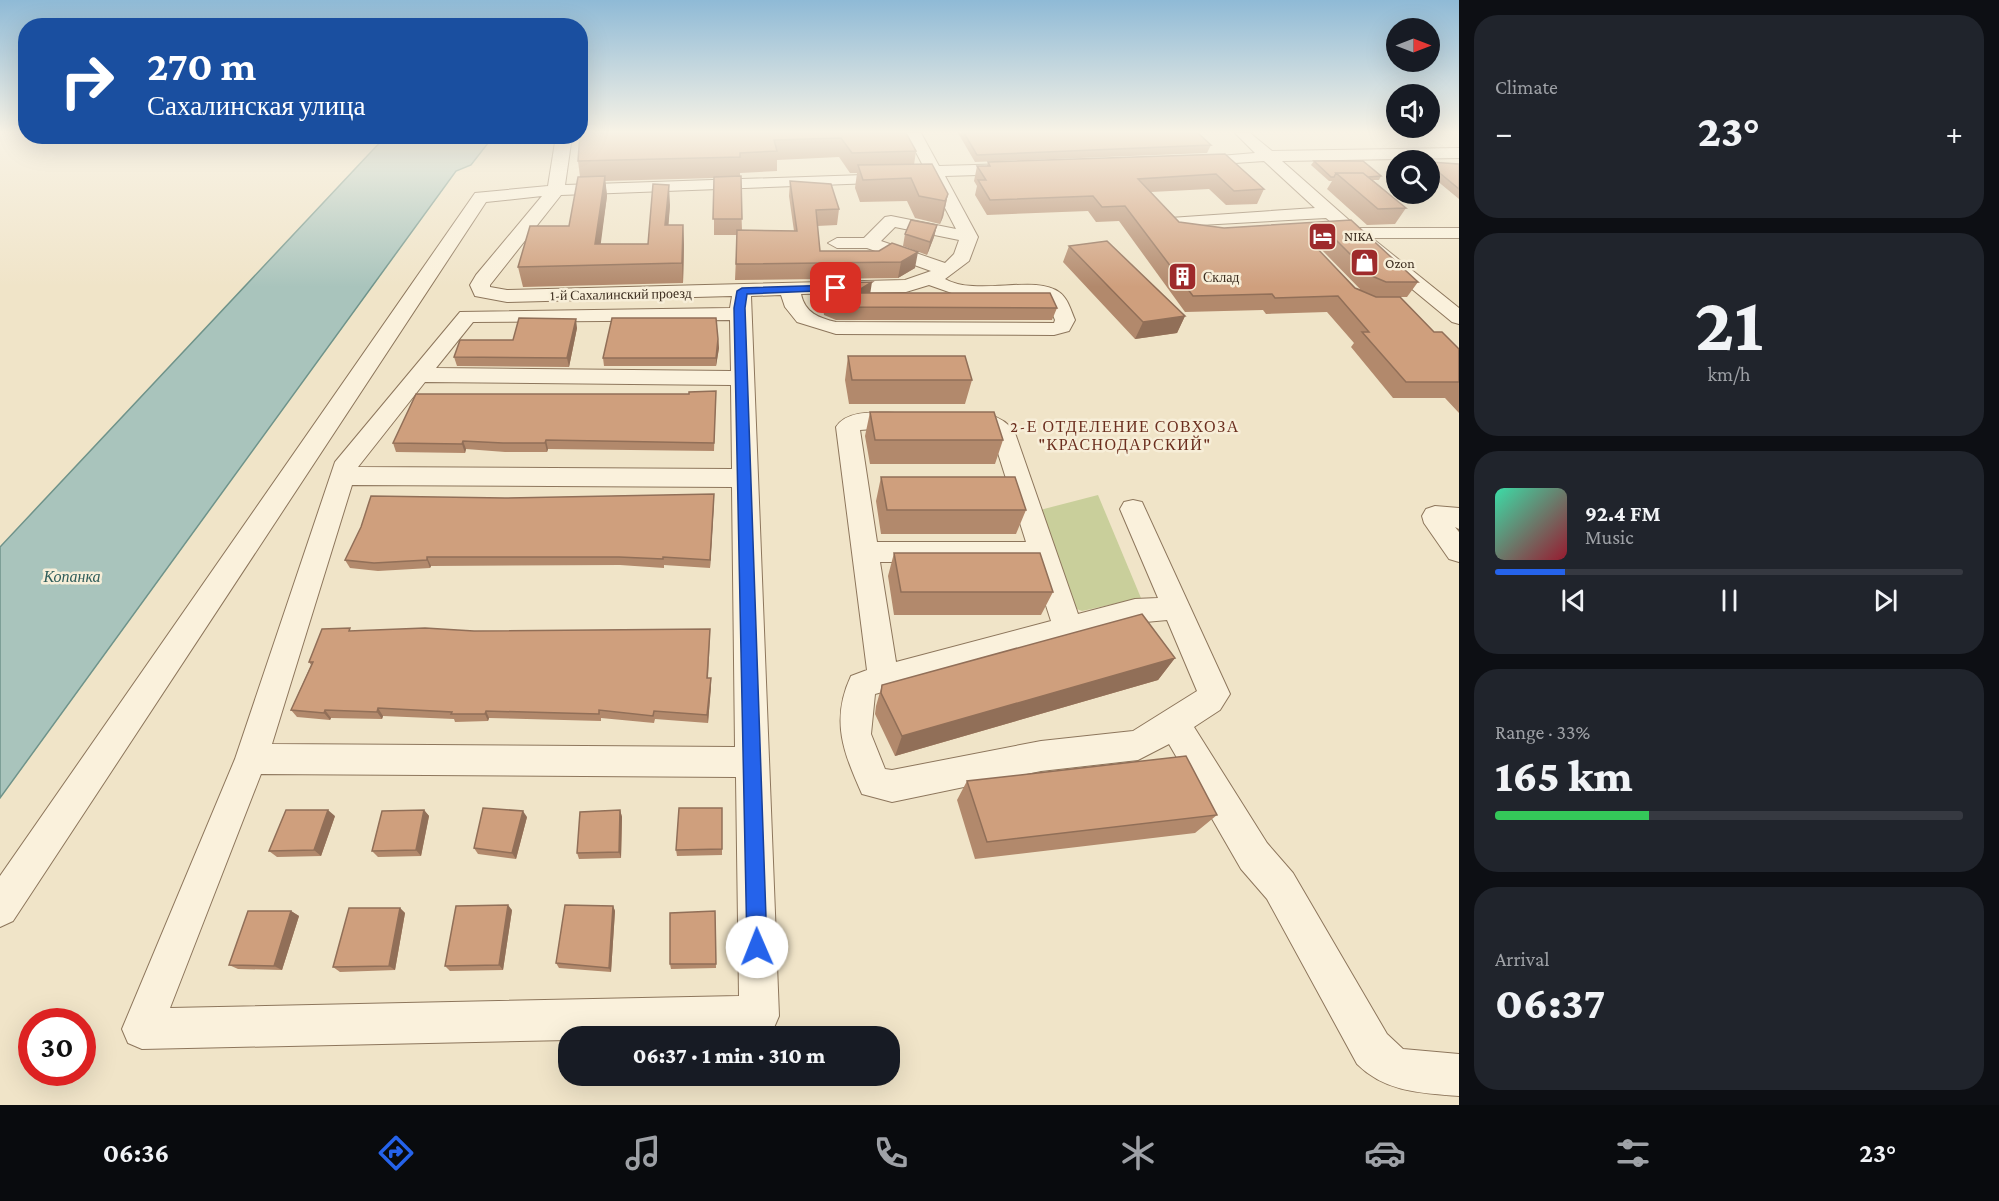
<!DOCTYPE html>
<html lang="en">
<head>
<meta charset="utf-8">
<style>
  body { margin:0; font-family:"Crimson Pro",serif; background:#20242c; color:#f1f3f6; height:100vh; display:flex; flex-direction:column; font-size:22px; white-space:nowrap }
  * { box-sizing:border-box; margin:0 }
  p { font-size:20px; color:#9ea1a6 }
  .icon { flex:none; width:33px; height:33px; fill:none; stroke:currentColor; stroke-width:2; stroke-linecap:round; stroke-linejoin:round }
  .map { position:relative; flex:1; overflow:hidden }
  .drawer { display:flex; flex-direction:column; gap:15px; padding:15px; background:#0d0f14; width:540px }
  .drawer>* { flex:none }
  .top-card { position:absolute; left:18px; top:18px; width:570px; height:126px; border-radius:24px; box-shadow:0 6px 24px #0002; background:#1a4fa0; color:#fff; overflow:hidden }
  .needle { width:39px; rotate:90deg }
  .controls { position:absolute; left:1386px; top:18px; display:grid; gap:12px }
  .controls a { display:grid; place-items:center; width:54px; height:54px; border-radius:50%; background:#171b24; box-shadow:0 6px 24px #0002; font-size:30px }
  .speed { position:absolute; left:18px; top:1008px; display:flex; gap:12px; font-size:30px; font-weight:700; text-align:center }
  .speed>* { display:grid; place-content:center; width:78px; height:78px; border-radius:50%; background:#171b24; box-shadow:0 6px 24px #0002; line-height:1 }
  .speed .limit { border:9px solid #d22; background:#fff; color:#111 }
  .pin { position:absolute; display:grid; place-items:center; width:51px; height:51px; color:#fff; margin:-26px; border-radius:12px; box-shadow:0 3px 9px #0006 }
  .me { position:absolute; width:66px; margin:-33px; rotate:359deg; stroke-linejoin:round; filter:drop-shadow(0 0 4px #0008) }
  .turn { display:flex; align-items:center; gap:21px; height:126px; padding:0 30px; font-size:27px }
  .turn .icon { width:78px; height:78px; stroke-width:2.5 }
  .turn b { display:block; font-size:42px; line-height:51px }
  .big { font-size:45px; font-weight:800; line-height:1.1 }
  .drawer .widget { flex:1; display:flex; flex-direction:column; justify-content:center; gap:9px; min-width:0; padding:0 21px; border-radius:24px; background:#20242c }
  .drawer .dial { align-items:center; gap:0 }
  .dial b { font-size:78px; line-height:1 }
  .song { display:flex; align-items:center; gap:18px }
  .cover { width:72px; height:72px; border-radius:9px; background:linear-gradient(135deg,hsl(160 70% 55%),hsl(350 70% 35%)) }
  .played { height:6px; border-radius:3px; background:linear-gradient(90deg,#2563eb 15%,#363941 15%) }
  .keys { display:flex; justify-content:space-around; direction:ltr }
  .heat { display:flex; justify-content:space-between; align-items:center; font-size:33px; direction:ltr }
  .charge { height:9px; border-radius:4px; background:linear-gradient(90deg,#34c759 33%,#363941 0) }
  .trip { position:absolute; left:558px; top:1026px; width:342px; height:60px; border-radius:24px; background:#171b24; box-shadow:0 6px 24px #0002; font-weight:800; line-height:60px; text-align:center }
  .menu { display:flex; height:96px; justify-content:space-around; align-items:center; background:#090b0e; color:#9ea1a6 }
  .menu .icon { width:42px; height:42px }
  .menu .on { color:#2563eb }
  .menu b { font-size:27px; color:#f1f3f6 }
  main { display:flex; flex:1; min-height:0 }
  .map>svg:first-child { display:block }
  .green { fill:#c9cf9b }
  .water { fill:#a9c4bc; stroke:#6f938a; stroke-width:1.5 }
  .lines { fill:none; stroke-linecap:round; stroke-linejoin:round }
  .minor-casing { stroke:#8d765c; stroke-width:2 }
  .minor { fill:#faf1dc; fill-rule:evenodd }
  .wall { fill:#b2896c; fill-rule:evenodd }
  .shaded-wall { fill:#916f58 }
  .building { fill:#cf9f7d; stroke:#916f58; stroke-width:1.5 }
  .route { fill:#2563eb; stroke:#184099; stroke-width:1.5 }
  .labels { text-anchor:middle; stroke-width:5; stroke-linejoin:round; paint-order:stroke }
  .far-poi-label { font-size:14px; fill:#3d2e20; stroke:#f7eed8; text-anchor:start }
  .far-street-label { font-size:14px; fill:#3d2e20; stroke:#f7eed8 }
  .neighbourhood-label { font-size:16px; letter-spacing:1.5px; fill:#6b2e1e; stroke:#f7eed8 }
  .water-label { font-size:16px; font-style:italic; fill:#2f5d5a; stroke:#f7eed8 }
</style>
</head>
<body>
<main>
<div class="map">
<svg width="1459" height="1105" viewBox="0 0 1459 1105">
  <rect width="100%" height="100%" fill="#f0e4c8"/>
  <path class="green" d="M1098 495 1141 598 1082 611 1074 608 1040 510Z"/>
  <path class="water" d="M385 137 492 138 471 165 456 171 0 798V547Z"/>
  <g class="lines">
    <defs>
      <path id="minor" d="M906 133H921L939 166 1011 164 1019 169 1011 174 945 176 978 237 969 261 945 279C977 297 1035 274 1059 292 1068 298 1071 311 1075 320L1069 331 1054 335 836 334 797 322 785 307 781 295 751 296 779 1016 773 1030 759 1036H568V1040L142 1049 128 1043 122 1029 235 759 335 462 460 312 730 308 732 296 507 302 475 296 470 285 476 275 542 196 486 202 13 921 0 927V876L475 193 548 186 556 136H572L565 185 893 174 899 176 901 179 899 182 561 195 490 285V287L507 290 905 280 931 271 867 248H837L828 243 837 238H864L885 217 891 216 956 229ZM895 227 959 240 954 254 945 263 881 241ZM929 285 963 297 1042 298 1048 303 1055 320 1054 323 836 322C819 318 805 313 801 294L906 292ZM730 320 731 371 436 368 473 322ZM425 382 731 385 732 469 358 467ZM352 485 732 487 735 747 272 744ZM261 774 736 777 739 996 170 1008Z
        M1235 133H1250L1272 151 1459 148V158L1282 161 1358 228H1459V238H1372L1459 308V324L1452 322 1326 218 1164 227 1161 223 1164 219 1170 218 1315 208 1264 161 1191 166 1189 163 1191 160 1197 158 1255 153Z
        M904 413 912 416 916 421 912 426 860 430 877 542H1026L992 434 984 429 956 426 952 421 956 416C978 410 1002 413 1015 433L1078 614 1135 599 1158 598 1120 509 1124 502 1133 500 1142 502 1230 694 1220 710 1194 727 1267 843 1293 873 1387 1034 1403 1049 1459 1054V1096C1421 1093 1385 1092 1357 1064L1267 899 1241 869 1169 744 1138 760 1041 771 892 802 862 794C844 753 830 721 851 676L867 670 836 427C849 407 883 414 904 413ZM880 562H1032L1051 621 896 662ZM1167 620 1197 691 1133 731 1041 741 892 770 885 769 871 734 875 694 1135 623Z
        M1435 506 1459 508V529L1455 527 1459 532V562L1449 559 1424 523 1422 516 1426 509Z"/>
    </defs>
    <use href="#minor" class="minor-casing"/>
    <use href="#minor" class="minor"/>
  </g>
  <path class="wall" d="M906 133 916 151 914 165 948 194 943 217 940 224 915 218 907 201 860 202 855 188 857 173H850L839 157 777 160V171L740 173 742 230 794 231 789 196 790 181 839 209 837 225 817 226 820 251H879L915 268 898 278 735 280 737 235H714V178L605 181 607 196 600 244H648L670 205 668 225H683L684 245 683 283 523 287 518 267 569 226 580 177 578 161 580 136Z
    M958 133H1198L1211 145 1207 153 975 162Z
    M1225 154 1264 189 1257 204 1226 205 1209 189 1151 192 1179 222 1224 228 1351 220 1418 282 1407 297H1400L1434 332 1459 349V413L1445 398H1393L1351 347 1354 343 1327 312 1266 314 1263 310 1185 312 1119 221 1096 222 1088 211 987 215 975 195 977 186 974 181 977 166H987L988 162ZM1317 248H1320L1360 289 1355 288Z
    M1314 161 1381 176 1379 180H1373L1406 208 1395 224 1367 225 1327 189 1332 181H1329L1311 165Z
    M1430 162 1459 164V199L1430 175Z
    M937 225 934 237 927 255 903 246 905 234Z
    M1069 246 1185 316 1177 333 1135 339 1063 262Z
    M822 283 871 293 1057 308 1052 320H836L824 315 821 296Z
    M577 328 569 367 457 366 454 357 513 340Z
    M718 339 719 348 716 366H604L603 358Z
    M848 356 972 380 965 404H849L845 380Z
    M716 391 714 451 548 449 547 452H505L466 449 465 453 396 452 393 443 689 394Z
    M870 412 1003 440 995 464H870L865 436Z
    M881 477 1026 510 1016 534H881L876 501Z
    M714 494 710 568 664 565V568L620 565 431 566 430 568 378 571 350 568 345 560 505 498Z
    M894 553 1053 592 1041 615H894L888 576Z
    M351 631H474L710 637 708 678H711V686L708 723 655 719 654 723 601 718V721L489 718 488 721 455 722 454 719 383 716 382 719 331 718 330 720 297 717 291 710 311 665 309 662Z
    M1175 658 1158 680 895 756 875 714 876 706 882 685Z
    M967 781 1217 815 1195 833 975 859 957 800Z
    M722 808V855L677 856 676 850Z
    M424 810 429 816 421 856 378 857 372 851Z
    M620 810 622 817 621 858 579 859 577 853Z
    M335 816 321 856 277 857 269 851Z
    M527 817 516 859 478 854 474 848Z
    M613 906 615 911 611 972 559 968 556 963Z
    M400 908 405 913 395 970 340 972 333 967Z
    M512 910 503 970 450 971 445 966Z
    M291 911 299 916 282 970 238 969 229 965Z
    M715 911 716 968 671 969 670 964Z"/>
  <path class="shaded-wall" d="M605 176 607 196 598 265 595 244Z
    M669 185 670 205 667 245 665 225Z
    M948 194 943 217 940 224 945 201Z
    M683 225 684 245 683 283 682 263Z
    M937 225 934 237 927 255 930 242Z
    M918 252 915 268 898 278 901 262Z
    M872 282 870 295 854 293Z
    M1185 316 1177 333 1135 339 1143 322Z
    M576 319 577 328 569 367 567 358Z
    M718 339 719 348 716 366V358Z
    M546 440 548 449 547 452 545 443Z
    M463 441 466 449 465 453 462 444Z
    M714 494V503L710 568V560Z
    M427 557 431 566 430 568 427 560Z
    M1175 658 1158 680 895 756 902 736Z
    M711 678V686L708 723 707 715Z
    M378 708 383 716 382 719 377 712Z
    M325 710 331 718 330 720 324 713Z
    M486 711 489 718 488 721 485 714Z
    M328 810 335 816 321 856 314 850Z
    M424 810 429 816 421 856 416 850Z
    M620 810 622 817 621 858 619 852Z
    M523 811 527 817 516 859 512 853Z
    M508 905 512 910 503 970 499 965Z
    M613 906 615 911 611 972 609 968Z
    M400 908 405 913 395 970 389 966Z
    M291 911 299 916 282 970 274 966Z"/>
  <path class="building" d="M580 133H906L916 151 852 153 841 138 774 140 777 151 740 153V157L578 161Z
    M964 133H1198L1211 145 977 155Z
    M1225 154 1264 189 1234 191 1216 174 1138 179 1179 222 1224 228 1351 220 1418 282H1386L1372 276 1329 233 1313 234V244L1355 288 1376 297H1400L1434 332H1442L1459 349V382H1406L1362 332H1369L1338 296 1275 298 1272 294 1193 296 1125 206 1102 207 1093 196 990 200 978 180H986L977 166H990L988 162Z
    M1314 161H1363L1381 176 1368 177 1363 173H1336L1334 177H1331Z
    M1430 162 1459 164V189L1430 165Z
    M932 164 948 194 945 201 919 196 911 178 863 180 858 165Z
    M1336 173H1363L1406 208 1378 209Z
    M605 176 595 244H648L653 184 669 185 665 225H683L682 263 518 267 530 226H569L578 177Z
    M741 176 742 219H713L714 177Z
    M790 181 831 184 839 209 816 210 820 251H879L892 243 918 252 901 262 736 264 737 230 797 231Z
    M911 220 937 225 930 242 905 234Z
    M1107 241 1185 316 1143 322 1069 246Z
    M872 282 854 293H1050L1057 308 838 307 825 303 822 283Z
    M519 318 576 319 567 358 454 357 460 340H513Z
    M612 318H716L718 339 716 358H603Z
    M848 356H965L972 380H852Z
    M716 391 714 443 546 440 545 443H503L463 441 462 444 393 443 416 394H689V392Z
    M870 412H994L1003 440H875Z
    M881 477H1015L1026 510H887Z
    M714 494 710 560 663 557V559L619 557H427V560L374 563 345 560 361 527 371 496 505 498Z
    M894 553H1040L1053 592H901Z
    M1142 614 1175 658 902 736 881 693 882 685Z
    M350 628 349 631 425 628 474 631 710 629 707 678H711L707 715 654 711 653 716 599 710V714L486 711 485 714H451L452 712 378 708 377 712 325 710 324 713 291 710 313 662H309L322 629Z
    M1186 756 1217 815 987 842 967 781Z
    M483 808 523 811 512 853 474 848Z
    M679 808H722V849L676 850Z
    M286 810H328L314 850 269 851Z
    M424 810 416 850 372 851 382 811Z
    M620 810 619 852 577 853 580 812Z
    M508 905 499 965 445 966 456 906Z
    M565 905 613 906 609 968 556 963Z
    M349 908H400L389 966 333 967Z
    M248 911H291L274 966 229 965Z
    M715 911 716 964H670V913Z"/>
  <linearGradient id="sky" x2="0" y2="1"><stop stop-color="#8fbad6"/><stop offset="0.46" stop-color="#f8f3e6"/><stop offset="1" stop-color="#f8f3e6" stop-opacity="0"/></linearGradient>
  <rect width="1459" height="287" fill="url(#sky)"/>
  <path class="route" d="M836 285 840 286V290L747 294 745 308 767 947 764 953 757 956 750 953 747 947 734 308 737 291 742 288Z"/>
  <defs>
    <symbol id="hotel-square" viewBox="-11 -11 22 22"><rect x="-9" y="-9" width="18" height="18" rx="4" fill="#9e2a2b" stroke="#f7eed8"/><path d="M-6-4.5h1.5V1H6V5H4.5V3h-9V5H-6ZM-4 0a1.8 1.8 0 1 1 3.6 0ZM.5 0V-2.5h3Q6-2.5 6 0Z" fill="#fff"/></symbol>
    <symbol id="shop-square" viewBox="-11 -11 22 22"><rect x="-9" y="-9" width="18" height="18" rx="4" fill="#9e2a2b" stroke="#f7eed8"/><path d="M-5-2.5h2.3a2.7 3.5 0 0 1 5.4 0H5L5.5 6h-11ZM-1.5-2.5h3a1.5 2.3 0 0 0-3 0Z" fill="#fff"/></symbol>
    <symbol id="building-square" viewBox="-11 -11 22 22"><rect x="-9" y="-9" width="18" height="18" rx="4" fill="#9e2a2b" stroke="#f7eed8"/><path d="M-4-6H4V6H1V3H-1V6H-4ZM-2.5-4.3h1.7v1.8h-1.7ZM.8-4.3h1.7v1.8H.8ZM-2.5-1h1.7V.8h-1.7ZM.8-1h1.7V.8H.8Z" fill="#fff"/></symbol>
  </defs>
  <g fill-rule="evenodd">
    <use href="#hotel-square" x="1306" y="220" width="33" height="33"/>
    <use href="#shop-square" x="1348" y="246" width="33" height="33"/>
    <use href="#building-square" x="1166" y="260" width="33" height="33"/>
  </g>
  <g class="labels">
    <g class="far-poi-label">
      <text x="1344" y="241">NIKA</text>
      <text x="1385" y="268">Ozon</text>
      <text x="1203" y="282">Склад</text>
    </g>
    <g class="far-street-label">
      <text transform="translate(621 294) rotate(-1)" y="5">1-й Сахалинский проезд</text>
    </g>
    <g class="neighbourhood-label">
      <text x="1125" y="432">2-Е ОТДЕЛЕНИЕ СОВХОЗА<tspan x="1125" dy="18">"КРАСНОДАРСКИЙ"</tspan></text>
    </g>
    <g class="water-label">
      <text x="72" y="582">Копанка</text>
    </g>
  </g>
</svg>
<div class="controls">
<a><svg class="needle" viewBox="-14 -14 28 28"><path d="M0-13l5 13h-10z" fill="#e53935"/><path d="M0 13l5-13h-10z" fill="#9ea1a6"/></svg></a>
<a><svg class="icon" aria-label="sound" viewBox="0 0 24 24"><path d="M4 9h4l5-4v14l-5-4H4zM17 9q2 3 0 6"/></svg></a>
<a><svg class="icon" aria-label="search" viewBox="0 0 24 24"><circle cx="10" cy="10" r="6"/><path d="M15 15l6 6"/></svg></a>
</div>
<div class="speed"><div class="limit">30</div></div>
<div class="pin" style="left:836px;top:288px;background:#d93025"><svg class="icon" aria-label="arrive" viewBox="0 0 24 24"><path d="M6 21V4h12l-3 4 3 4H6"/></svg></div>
<svg class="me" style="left:757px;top:947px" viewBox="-20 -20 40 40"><circle r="19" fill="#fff"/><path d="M0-13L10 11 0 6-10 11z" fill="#2563eb"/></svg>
<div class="trip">06:37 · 1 min · 310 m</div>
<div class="top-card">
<div class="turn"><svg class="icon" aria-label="right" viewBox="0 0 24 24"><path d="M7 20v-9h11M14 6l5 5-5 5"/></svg><div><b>270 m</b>Сахалинская улица</div></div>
</div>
</div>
<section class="drawer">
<div class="widget"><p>Climate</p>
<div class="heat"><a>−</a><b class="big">23°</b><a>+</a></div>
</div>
<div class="widget dial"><b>21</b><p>km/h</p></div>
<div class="widget">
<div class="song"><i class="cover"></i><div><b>92.4 FM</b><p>Music</p></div></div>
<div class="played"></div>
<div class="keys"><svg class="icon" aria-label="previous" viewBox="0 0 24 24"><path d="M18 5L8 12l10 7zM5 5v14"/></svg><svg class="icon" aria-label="pause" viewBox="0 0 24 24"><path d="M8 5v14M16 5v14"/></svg><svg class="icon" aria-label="next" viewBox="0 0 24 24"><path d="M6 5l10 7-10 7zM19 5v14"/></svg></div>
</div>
<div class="widget"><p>Range · 33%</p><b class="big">165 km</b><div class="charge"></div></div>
<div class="widget"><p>Arrival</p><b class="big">06:37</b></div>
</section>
</main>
<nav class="menu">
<b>06:36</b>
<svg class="icon on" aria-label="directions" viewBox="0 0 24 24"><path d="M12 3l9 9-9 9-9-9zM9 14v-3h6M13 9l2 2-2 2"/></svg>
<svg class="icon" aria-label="music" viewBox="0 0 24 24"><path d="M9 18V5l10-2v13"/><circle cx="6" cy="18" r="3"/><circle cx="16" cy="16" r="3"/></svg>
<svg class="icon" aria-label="phone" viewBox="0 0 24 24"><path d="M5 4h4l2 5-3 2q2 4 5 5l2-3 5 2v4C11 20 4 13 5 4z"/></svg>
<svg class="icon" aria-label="climate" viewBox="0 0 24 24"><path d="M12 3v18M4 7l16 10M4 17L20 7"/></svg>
<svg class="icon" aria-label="car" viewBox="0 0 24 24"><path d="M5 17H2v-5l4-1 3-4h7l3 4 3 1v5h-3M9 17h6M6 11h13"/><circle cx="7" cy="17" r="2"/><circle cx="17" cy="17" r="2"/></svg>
<svg class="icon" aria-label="filters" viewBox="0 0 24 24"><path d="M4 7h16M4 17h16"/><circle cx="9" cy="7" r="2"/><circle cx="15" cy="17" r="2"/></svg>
<b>23°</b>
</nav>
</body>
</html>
